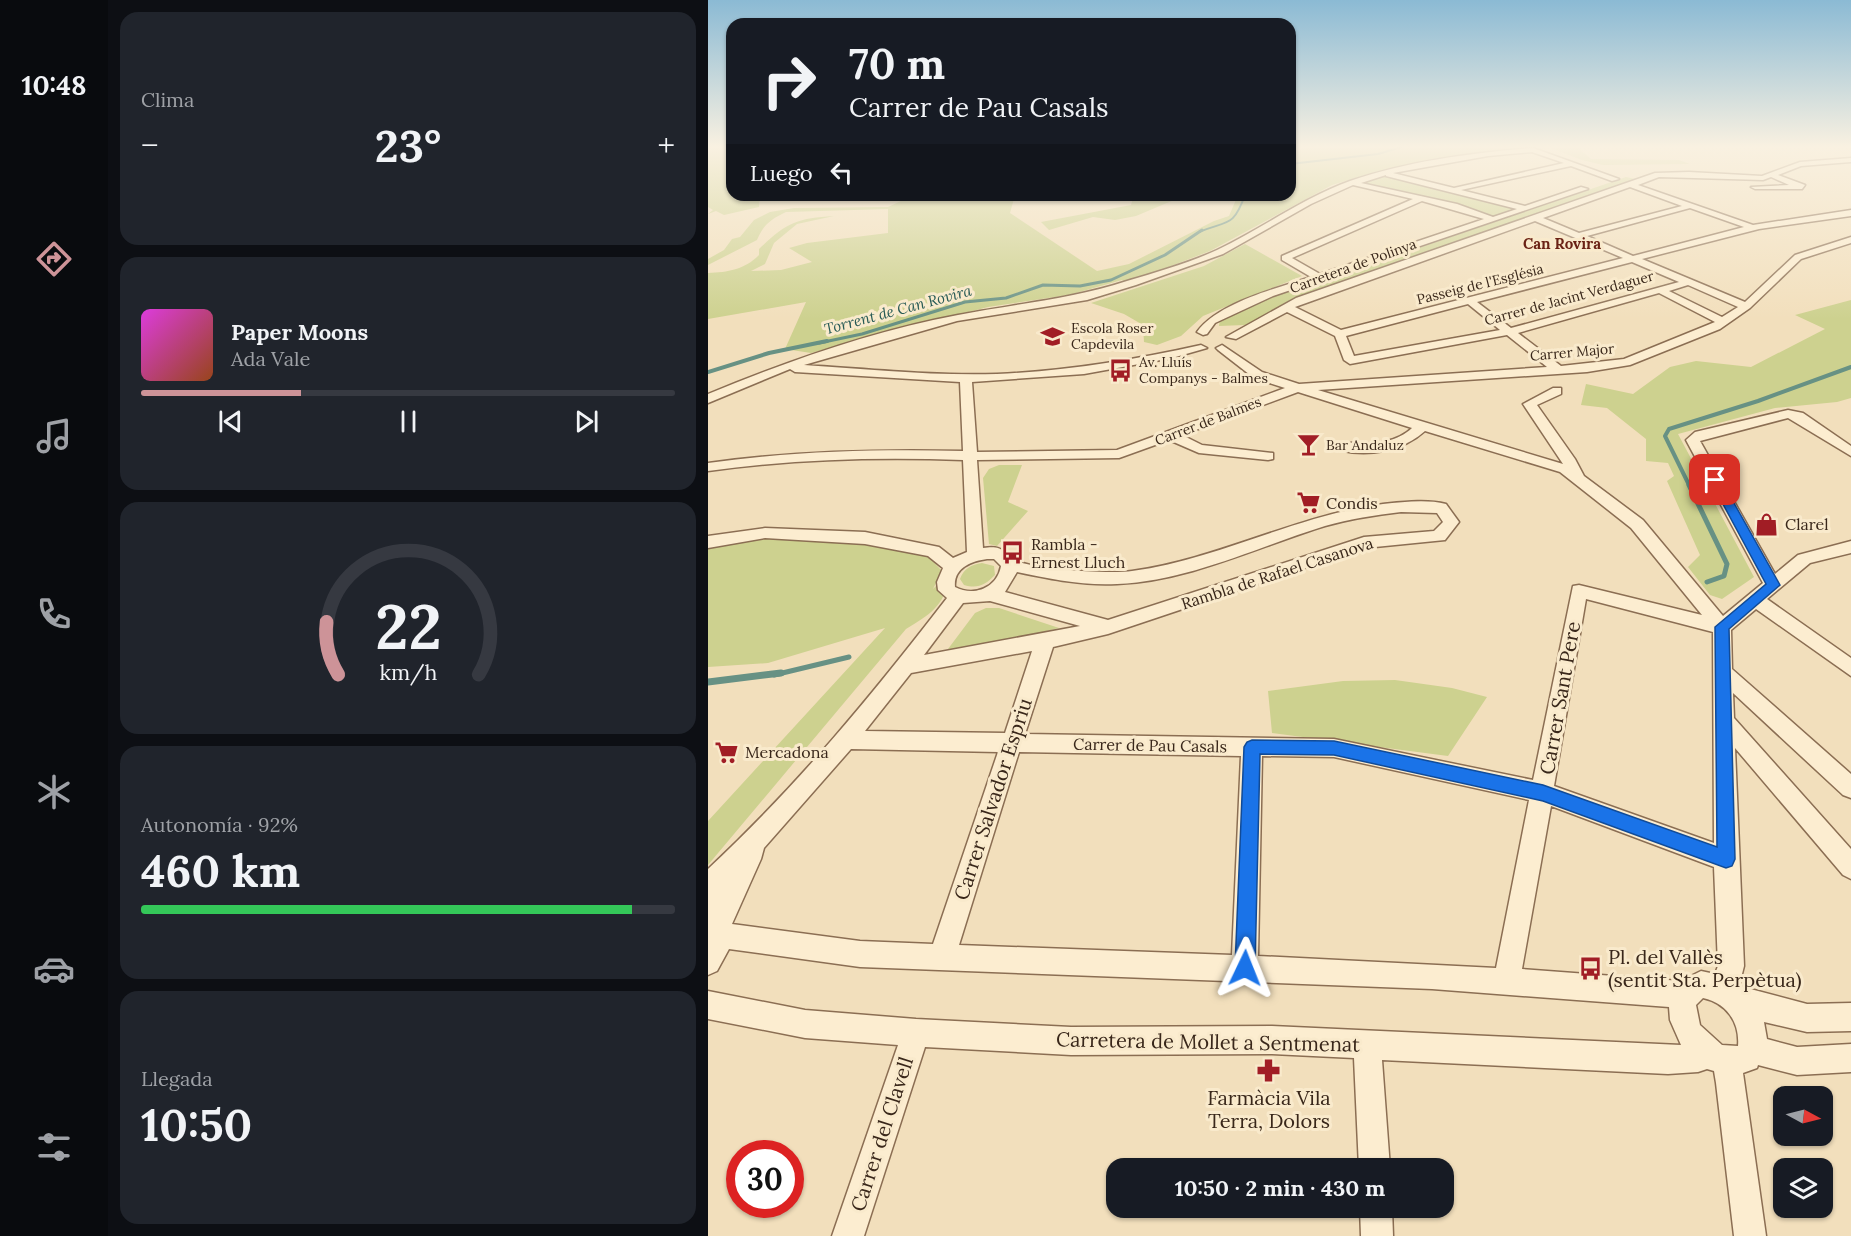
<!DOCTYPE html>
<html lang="es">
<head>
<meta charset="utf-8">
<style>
  body { margin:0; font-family:Lora,serif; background:#20242c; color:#f1f3f6; height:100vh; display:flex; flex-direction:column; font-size:22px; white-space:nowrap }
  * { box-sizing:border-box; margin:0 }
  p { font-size:20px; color:#9ea1a6 }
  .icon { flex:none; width:33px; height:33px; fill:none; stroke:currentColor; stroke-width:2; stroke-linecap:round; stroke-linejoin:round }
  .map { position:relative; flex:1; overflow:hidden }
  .side { display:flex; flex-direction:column; gap:12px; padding:12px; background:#0d0f14; width:600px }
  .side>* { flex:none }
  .top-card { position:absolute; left:18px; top:18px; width:570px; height:183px; border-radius:18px; box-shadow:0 2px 4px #0004; background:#171b24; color:#f1f3f6; overflow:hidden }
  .needle { width:39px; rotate:97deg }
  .tools { position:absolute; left:1065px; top:1086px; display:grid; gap:12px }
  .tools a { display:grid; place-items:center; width:60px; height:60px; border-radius:12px; background:#171b24; box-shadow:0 2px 4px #0004; font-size:30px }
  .speed { position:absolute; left:18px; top:1140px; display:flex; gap:12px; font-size:30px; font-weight:700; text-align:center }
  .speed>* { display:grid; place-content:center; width:78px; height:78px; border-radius:50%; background:#171b24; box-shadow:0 2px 4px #0004; line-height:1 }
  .speed .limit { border:9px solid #d22; background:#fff; color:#111 }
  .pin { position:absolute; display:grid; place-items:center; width:51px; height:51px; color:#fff; margin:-26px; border-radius:12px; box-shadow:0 3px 9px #0006 }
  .me { position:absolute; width:66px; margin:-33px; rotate:2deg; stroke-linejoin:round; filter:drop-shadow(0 0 4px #0008) }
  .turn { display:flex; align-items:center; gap:21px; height:126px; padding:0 24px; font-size:27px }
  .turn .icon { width:78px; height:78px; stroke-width:2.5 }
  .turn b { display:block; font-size:42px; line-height:51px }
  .then { display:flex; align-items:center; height:57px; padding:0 24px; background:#0003; gap:12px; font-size:22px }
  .big { font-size:45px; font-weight:700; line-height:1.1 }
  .side .card { flex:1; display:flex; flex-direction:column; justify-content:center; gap:9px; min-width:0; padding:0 21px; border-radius:18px; background:#20242c }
  .side .dial { align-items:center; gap:0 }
  .dial svg { height:156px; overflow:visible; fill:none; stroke:#363941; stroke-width:7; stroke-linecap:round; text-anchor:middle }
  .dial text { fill:#f1f3f6; stroke:none }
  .song { display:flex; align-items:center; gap:18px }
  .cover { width:72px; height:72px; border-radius:9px; background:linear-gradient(135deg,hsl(300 70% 55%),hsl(20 70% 35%)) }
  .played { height:6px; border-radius:3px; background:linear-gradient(90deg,#cd9398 30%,#363941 30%) }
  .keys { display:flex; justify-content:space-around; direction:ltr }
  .heat { display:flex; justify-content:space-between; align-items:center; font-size:33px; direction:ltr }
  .charge { height:9px; border-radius:4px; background:linear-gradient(90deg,#34c759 92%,#363941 0) }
  .trip { position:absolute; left:398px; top:1158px; width:348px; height:60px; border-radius:18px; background:#171b24; box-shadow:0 2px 4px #0004; font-weight:700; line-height:60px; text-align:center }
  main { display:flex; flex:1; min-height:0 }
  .tabs { display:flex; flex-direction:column; width:108px; justify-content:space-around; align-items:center; background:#090b0e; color:#9ea1a6 }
  .tabs .icon { width:42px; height:42px }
  .tabs .on { color:#cd9398 }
  .tabs b { font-size:27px; color:#f1f3f6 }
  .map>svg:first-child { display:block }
  .green { fill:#cdd18f }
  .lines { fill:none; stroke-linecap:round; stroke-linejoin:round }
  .stream-far4 { stroke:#679184; stroke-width:2 }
  .stream-far3 { stroke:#679184; stroke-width:3 }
  .stream-far2 { stroke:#679184; stroke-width:4 }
  .stream-far1 { stroke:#679184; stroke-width:5 }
  .stream { stroke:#679184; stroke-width:7 }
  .minor-casing { stroke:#8b6e53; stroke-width:3 }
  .minor { fill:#fcedd0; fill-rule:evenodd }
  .route { fill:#1a73e8; stroke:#114b97; stroke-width:1.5 }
  .labels { text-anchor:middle; stroke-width:6; stroke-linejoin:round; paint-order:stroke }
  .far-street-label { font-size:14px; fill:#39271a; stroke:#f9eacc }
  .far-poi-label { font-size:14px; fill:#39271a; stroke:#f9eacc; text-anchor:start }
  .far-neighbourhood-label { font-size:15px; font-weight:bold; fill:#6a2215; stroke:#f9eacc }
  .far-water-label { font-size:15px; font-style:italic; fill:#275a55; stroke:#f9eacc }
  .poi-label { font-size:16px; fill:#39271a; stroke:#f9eacc; text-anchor:start }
  .street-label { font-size:16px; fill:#39271a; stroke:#f9eacc }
  .near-street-label { font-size:20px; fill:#39271a; stroke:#f9eacc }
  .near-poi-label { font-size:20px; fill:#39271a; stroke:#f9eacc; text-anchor:start }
</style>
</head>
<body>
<main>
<nav class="tabs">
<b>10:48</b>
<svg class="icon on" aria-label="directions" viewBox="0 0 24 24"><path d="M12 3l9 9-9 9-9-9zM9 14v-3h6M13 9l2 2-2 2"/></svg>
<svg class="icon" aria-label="music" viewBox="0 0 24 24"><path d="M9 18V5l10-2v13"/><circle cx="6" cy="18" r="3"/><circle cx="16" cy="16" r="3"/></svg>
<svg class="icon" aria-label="phone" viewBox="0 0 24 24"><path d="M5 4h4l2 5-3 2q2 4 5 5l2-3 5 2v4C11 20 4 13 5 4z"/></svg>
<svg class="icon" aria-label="climate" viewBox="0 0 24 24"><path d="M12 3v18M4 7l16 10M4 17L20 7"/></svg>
<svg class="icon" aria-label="car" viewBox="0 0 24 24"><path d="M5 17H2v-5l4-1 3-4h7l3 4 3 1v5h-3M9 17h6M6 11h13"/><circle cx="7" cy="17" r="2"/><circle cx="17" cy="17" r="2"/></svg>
<svg class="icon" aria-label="filters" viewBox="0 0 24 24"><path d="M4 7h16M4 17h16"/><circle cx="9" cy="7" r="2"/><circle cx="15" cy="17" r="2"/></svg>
</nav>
<section class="side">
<div class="card"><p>Clima</p>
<div class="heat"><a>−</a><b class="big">23°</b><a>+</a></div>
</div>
<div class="card">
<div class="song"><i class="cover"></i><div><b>Paper Moons</b><p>Ada Vale</p></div></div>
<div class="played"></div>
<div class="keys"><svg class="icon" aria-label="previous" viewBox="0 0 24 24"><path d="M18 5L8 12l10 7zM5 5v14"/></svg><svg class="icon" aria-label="pause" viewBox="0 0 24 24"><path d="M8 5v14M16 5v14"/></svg><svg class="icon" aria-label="next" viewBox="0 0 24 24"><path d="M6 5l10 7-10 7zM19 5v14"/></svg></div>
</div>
<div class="card dial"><svg viewBox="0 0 100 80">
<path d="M14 69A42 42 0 1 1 86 69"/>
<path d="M14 69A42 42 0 0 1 8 42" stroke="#cd9398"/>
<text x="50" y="56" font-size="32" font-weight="700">22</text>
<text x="50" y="72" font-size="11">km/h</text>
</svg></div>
<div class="card"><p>Autonomía · 92%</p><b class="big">460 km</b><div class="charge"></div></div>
<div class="card"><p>Llegada</p><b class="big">10:50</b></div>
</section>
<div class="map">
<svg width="1143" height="1236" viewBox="0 0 1143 1236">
  <rect width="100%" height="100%" fill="#f2dfbc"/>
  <path class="green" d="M0 146H24V195H52L51 207 16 215 8 211 0 214 5 210 0 207Z
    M603 146H877L869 147 883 159 971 160 982 164 895 165 874 160 843 148 771 153 671 171 624 185 502 251 419 283 414 280 361 295 280 307 103 353 77 349 98 302 0 319V273C20 272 36 270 51 255V249C78 223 89 218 126 216L89 224 66 243 57 264 43 271 73 270 104 262 81 248 99 243 180 233V209L78 212C63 219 55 225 49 240L0 265V259L16 250 24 239 32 237 46 220 62 212 86 208 180 207 195 200 192 195H307L302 213 389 271 421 264 506 221 521 216 530 195H582V153Z
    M677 173 747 188 816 208 783 219 644 183Z
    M918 177 933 180 598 295 537 325 511 326 512 319 564 295 620 279Z
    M432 195H467L466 200 428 216 407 220 385 217 341 230 333 222 423 205 425 198Z
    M537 244 594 276 495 316 473 336 449 345 436 342 435 325 416 314 383 303 496 266Z
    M1143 300V398L1129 402 1067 408 970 434 1046 577 1014 599 1002 595 980 567 992 555 959 481 966 476 960 463 938 461V439L899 408 873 405 878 384 925 394 962 367 988 361 1043 367 1117 329 1087 315Z
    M291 465H314L300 502 320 511 289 546 281 544 275 478 281 469Z
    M55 537 154 542 219 555 234 571 225 589 239 575C240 604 221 615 198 629L0 865V821L177 628 60 663 0 667V546Z
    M274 563 286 566 287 575C277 585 270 589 256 585L252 579C256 568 263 565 274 563Z
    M278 608H291L351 628 245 653 240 649 267 613Z
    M687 680 744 688 779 697 740 756 564 733 560 691 635 681Z"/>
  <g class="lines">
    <path class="stream-far4" d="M582 164 670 154 697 146
      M491 232C520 220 525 228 537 195"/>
    <path class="stream-far3" d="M111 343 154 334 257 302 298 298 335 285 372 286 403 280 457 255 494 230"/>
    <path class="stream-far2" d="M0 372 61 353 119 341
      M982 487 957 436 961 429 1050 401 1143 367"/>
    <path class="stream-far1" d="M981 485 1019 564 1016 576 999 582
      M66 675 141 657"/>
    <path class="stream" d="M0 682 73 673"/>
    <defs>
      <path id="minor" d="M825 148 911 179 904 181 863 166 753 190 817 206 873 187 880 189 565 296 507 323 499 334 495 335 489 332C510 303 569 288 603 277L574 260V256L705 199 645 185 603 204 515 254 428 285 379 300 249 321 96 365C160 369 224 376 289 374 358 371 426 360 493 345L499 348 464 358 376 374 264 382 269 452 409 450 577 388 546 378 510 350 508 348 514 345 554 372 591 384 839 367 799 335 642 364 636 360 627 336 579 312 528 339 518 337 588 298 947 173 981 172 1054 176 1092 162 1143 158V162L1093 166 1070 175 1097 185 1094 189H1047L1043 187 1081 185 1063 177 1055 180 951 177 930 185 1045 225 1143 210V216L1051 229 934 259 1037 302 1087 255 1143 237V243L1093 259 1042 308 1012 329 922 365 879 372 610 390 855 464 815 404 845 388H853V394L829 405 867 459 876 476 935 520 1015 616 1055 583 978 440 987 432 1080 410 1095 413 1143 446V456L1080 418 992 441 1067 574 1090 555 1143 541V553L1102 563 1059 599 1143 658V676L1048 609 1023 630 1024 669 1143 774V798L1135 795 1025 693 1026 718 1143 849V879L1135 875 1027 748 1036 966 1031 986 1099 1004 1143 1003V1031L1099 1032 1056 1022 1059 1039 1089 1047 1143 1044V1072L1089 1075 1050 1065 1049 1068 1035 1073 1058 1236H1026L1008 1083 1006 1071 999 1069 990 1072 960 1074 674 1060 682 1168H651L646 1058 564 1054 363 1055 217 1047 156 1236H124L190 1045 97 1038 0 1019V991L97 1010 208 1019 363 1027 564 1026 973 1045 962 1020 961 1007 724 989 152 967 21 949 9 971 0 975V869C89 786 165 694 239 598L230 590 229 582 235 568 220 556 157 544 57 538 0 548V536L57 528 157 532 231 547 245 558 259 552 255 460C169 457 85 459 0 471V463C85 451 169 449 255 451L252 382 87 372 82 369 0 403V394C80 361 165 331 250 315 307 304 364 299 419 281 449 272 481 263 509 250 555 228 595 198 642 181 700 161 764 153 825 148ZM824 152 856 163 746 188 685 173 780 156ZM678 175V176L809 209 785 217 749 204 653 183ZM922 187 974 206 871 233 835 218ZM714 201 776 219 612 274 584 258ZM982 208 1036 227 925 256 879 236ZM827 221 915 258 633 330 587 307ZM924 262 971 282 803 328 769 302ZM980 285 1030 307 1014 317 961 291ZM951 293 1007 322 916 359 853 366 810 333ZM760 304 792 330 646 356 638 336ZM590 392 704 428C677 453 639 436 628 447L630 450C660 457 694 452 717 431L852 472 923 528 994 615 871 585 865 586 825 780 626 739 317 734 345 647 400 634 657 548 737 540 751 522 738 504C719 499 695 502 675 504 589 515 511 559 424 571 403 574 325 570 307 560 293 552 296 545 275 548L269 460 411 458 461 440 491 453 560 460 565 459V453L494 445 474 435ZM693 512 729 513 735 522 726 531 656 537 400 620 297 592 309 572C342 579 376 586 409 584 481 581 549 547 617 526 642 519 667 515 693 512ZM279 559H286L293 566C289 588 266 597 247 587 245 568 264 561 279 559ZM878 599 1005 632 1006 843 846 786ZM282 601 372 626 216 655 255 603ZM324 651 297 733 157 731 203 673ZM143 749 290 752 225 944 152 941 24 924 53 859 56 848ZM311 752 533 756 524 955 251 945ZM554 756 626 757 821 800 788 968 550 956ZM843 806 1006 867 1010 966 1007 974 993 971 973 981 814 969ZM995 998C1019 1003 1032 1023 1030 1046L1014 1045 992 1025 988 1005Z
        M652 1208H684L685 1236H653Z"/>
    </defs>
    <use href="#minor" class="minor-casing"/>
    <use href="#minor" class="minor"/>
  </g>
  <linearGradient id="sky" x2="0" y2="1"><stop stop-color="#8bbad4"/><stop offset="0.46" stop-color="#f9f1e1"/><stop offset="1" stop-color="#f9f1e1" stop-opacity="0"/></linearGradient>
  <rect width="1143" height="319" fill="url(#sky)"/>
  <path class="route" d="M1003 478 1013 480 1072 585 1021 629 1027 859 1024 866 1018 868 835 801 626 755 552 754 547 968 544 975 537 978 530 975 527 968 536 747 539 742 544 740 626 741 835 785 1009 847 1007 627 1058 584 1002 480Z"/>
  <defs>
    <symbol id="school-bare" viewBox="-9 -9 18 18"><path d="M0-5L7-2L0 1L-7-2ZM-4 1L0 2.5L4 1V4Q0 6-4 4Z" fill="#a11d25" stroke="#f9eacc" stroke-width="2.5" paint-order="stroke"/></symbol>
    <symbol id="bus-bare" viewBox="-9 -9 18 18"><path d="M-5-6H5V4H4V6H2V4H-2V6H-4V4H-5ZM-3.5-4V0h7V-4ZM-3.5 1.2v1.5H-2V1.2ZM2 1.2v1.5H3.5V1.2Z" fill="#a11d25" stroke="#f9eacc" stroke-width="2.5" paint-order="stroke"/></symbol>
    <symbol id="bar-bare" viewBox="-9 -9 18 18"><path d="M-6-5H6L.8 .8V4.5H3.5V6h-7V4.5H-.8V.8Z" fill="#a11d25" stroke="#f9eacc" stroke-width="2.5" paint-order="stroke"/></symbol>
    <symbol id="supermarket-bare" viewBox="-9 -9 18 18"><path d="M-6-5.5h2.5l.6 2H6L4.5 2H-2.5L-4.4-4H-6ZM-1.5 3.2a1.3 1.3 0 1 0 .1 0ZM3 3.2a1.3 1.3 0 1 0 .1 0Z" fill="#a11d25" stroke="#f9eacc" stroke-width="2.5" paint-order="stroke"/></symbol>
    <symbol id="shop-bare" viewBox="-9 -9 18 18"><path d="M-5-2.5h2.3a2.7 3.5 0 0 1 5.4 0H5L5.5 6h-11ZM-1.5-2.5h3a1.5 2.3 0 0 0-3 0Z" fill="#a11d25" stroke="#f9eacc" stroke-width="2.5" paint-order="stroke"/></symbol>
    <symbol id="pharmacy-bare" viewBox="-9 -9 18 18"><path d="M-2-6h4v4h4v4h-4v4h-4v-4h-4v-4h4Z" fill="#a11d25" stroke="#f9eacc" stroke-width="2.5" paint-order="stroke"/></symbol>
  </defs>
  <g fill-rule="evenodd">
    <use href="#school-bare" x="328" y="320" width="33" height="33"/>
    <use href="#bus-bare" x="396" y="354" width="33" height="33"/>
    <use href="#bar-bare" x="584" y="428" width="33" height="33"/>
    <use href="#supermarket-bare" x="584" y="486" width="33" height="33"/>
    <use href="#shop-bare" x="1042" y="508" width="33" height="33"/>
    <use href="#bus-bare" x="288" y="536" width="33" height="33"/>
    <use href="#supermarket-bare" x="2" y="736" width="33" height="33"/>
    <use href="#bus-bare" x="866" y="952" width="33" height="33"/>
    <use href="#pharmacy-bare" x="544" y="1054" width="33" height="33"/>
  </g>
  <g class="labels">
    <g class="far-street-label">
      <text transform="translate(645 266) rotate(-20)" y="5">Carretera de Polinya</text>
      <text transform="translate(772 284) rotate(-14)" y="5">Passeig de l'Església</text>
      <text transform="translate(861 298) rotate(-15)" y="5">Carrer de Jacint Verdaguer</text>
      <text transform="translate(864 352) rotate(-5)" y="5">Carrer Major</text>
      <text transform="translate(500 421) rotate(-21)" y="5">Carrer de Balmes</text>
    </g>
    <g class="far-poi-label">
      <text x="363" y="333">Escola Roser<tspan x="363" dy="16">Capdevila</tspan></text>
      <text x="431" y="367">Av. Lluís<tspan x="431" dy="16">Companys - Balmes</tspan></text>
      <text x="618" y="450">Bar Andaluz</text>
    </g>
    <g class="far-neighbourhood-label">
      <text x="854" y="249">Can Rovira</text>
    </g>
    <g class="far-water-label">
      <text transform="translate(190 310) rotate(-15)" y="5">Torrent de Can Rovira</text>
    </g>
    <g class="poi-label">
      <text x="618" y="509">Condis</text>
      <text x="1077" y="530">Clarel</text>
      <text x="323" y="550">Rambla -<tspan x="323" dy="18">Ernest Lluch</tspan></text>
      <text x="37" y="758">Mercadona</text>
    </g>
    <g class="street-label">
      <text transform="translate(569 573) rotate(-18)" y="6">Rambla de Rafael Casanova</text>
      <text transform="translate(442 745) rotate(1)" y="6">Carrer de Pau Casals</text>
    </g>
    <g class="near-street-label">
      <text transform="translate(852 698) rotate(-80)" y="7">Carrer Sant Pere</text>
      <text transform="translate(285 799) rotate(-72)" y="7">Carrer Salvador Espriu</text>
      <text transform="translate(500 1042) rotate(1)" y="7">Carretera de Mollet a Sentmenat</text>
      <text transform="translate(174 1134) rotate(-72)" y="7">Carrer del Clavell</text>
    </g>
    <g class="near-poi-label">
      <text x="900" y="964">Pl. del Vallès<tspan x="900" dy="23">(sentit Sta. Perpètua)</tspan></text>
      <text x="561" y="1105" text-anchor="middle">Farmàcia Vila<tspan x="561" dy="23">Terra, Dolors</tspan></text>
    </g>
  </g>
</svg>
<div class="tools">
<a><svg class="needle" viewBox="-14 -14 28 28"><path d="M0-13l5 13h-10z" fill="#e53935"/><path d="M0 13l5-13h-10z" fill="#9ea1a6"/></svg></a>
<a><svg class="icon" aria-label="layers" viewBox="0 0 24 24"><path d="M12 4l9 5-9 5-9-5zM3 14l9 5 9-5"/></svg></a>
</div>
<div class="speed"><div class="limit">30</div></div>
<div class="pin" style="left:1007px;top:480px;background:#d93025"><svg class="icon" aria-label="arrive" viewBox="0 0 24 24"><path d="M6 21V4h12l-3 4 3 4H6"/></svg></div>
<svg class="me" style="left:537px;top:968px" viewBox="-20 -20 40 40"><path d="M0-17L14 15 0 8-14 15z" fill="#1a73e8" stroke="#fff" stroke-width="4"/></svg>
<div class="trip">10:50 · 2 min · 430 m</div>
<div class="top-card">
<div class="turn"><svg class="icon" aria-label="right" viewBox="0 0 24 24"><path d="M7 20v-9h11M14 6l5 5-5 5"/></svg><div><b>70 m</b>Carrer de Pau Casals</div></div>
<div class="then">Luego<svg class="icon" aria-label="left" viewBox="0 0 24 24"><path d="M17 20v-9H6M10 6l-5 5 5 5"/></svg></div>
</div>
</div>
</main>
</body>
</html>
